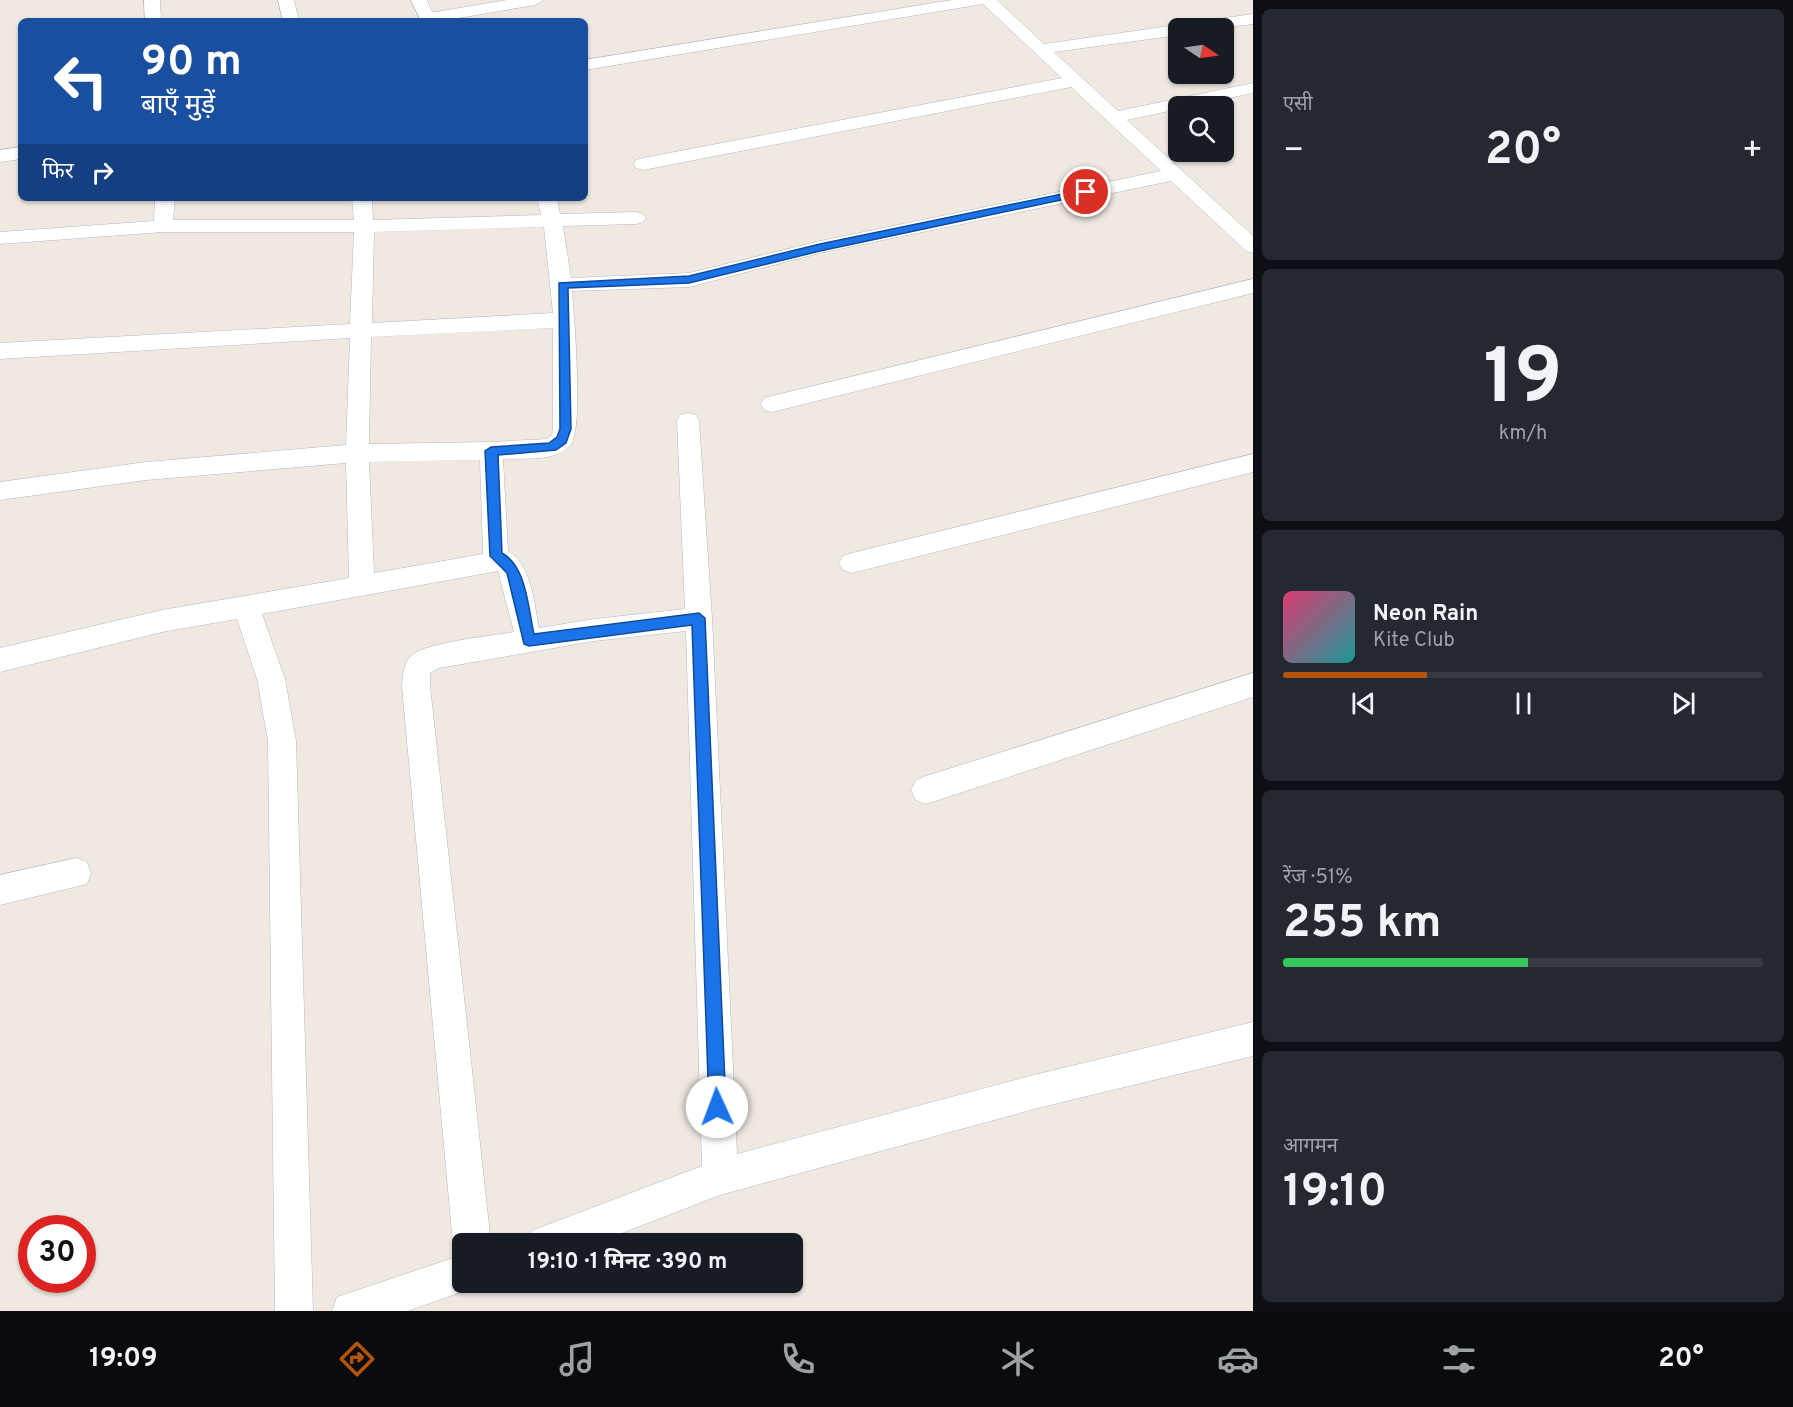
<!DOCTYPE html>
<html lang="hi">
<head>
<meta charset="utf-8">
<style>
  body { margin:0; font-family:Overpass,"Noto Sans Devanagari",sans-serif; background:#242831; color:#f1f3f6; height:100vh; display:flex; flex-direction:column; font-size:22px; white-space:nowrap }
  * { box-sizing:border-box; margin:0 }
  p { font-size:20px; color:#9ea1a6 }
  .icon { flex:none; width:33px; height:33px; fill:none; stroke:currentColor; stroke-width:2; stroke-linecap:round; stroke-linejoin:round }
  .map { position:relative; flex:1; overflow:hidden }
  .drawer { display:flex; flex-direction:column; gap:9px; padding:9px; background:#0d0f14; width:540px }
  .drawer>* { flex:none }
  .top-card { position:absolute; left:18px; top:18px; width:570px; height:183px; border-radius:9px; box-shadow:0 2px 4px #0004; background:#1a4fa0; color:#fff; overflow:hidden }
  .needle { width:39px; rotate:103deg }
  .fabs { position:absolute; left:1168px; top:18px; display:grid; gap:12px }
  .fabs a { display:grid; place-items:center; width:66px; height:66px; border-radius:9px; background:#171b24; box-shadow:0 2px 4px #0004; font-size:30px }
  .speed { position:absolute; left:18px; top:1215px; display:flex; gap:12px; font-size:30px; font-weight:700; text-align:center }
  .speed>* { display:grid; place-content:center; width:78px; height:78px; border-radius:50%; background:#171b24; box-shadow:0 2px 4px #0004; line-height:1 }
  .speed .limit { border:9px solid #d22; background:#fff; color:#111 }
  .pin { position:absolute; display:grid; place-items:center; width:51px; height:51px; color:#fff; margin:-26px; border:3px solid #fff; border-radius:50%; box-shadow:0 2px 6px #0007 }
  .me { position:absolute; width:66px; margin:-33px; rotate:358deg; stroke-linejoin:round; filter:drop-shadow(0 0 4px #0008) }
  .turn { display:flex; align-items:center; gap:21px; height:126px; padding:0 24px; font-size:27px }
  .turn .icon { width:78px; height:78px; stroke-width:2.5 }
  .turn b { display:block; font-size:42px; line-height:51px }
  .then { display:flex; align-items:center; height:57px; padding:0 24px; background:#0003; gap:12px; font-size:22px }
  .big { font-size:45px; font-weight:700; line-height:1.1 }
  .drawer .widget { flex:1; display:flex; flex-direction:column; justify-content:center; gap:9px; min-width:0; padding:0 21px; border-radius:9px; background:#242831 }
  .drawer .dial { align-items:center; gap:0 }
  .dial b { font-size:78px; line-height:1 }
  .song { display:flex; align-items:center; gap:18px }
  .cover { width:72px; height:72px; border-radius:9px; background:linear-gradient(135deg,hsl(340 70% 55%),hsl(180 70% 35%)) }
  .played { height:6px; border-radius:3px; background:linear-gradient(90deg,#b45309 30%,#363941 30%) }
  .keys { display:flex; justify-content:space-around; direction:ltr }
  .heat { display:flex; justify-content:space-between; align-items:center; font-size:33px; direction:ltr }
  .charge { height:9px; border-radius:4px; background:linear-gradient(90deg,#34c759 51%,#363941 0) }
  .trip { position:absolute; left:452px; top:1233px; width:351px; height:60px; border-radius:9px; background:#171b24; box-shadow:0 2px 4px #0004; font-weight:700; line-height:60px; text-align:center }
  .tabs { display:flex; height:96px; justify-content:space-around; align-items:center; background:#090b0e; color:#9ea1a6 }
  .tabs .icon { width:42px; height:42px }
  .tabs .current { color:#b45309 }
  .tabs b { font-size:27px; color:#f1f3f6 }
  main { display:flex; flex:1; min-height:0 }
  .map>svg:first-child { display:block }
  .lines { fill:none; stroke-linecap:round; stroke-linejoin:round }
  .minor-casing { stroke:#b4b7c1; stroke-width:1 }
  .minor { fill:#fff; fill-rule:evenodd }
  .route { fill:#1a73e8; stroke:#114b97; stroke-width:1.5 }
</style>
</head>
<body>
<main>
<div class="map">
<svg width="1253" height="1311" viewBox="0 0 1253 1311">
  <rect width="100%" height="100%" fill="#efe9e1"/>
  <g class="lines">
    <defs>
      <path id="minor" d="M144 0H160L161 21H145Z
        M278 0H294L299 21H283Z
        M411 0H427L432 12H436L507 0H543L535 5 441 21 420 19Z
        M952 0H997L1044 44 1253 14V24L1219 28H1179V35L1054 52 1118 111 1253 83V93L1190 106H1179V109L1127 120 1253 236V253L1246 251 1171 181 820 253 689 287 572 291C574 315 584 432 570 446 555 462 523 458 503 459L508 551C532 565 534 604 539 628L594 619 685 609 677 421 680 415 688 413 696 415 699 421 712 618 737 1154 1038 1074 1253 1022V1056L1038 1108 720 1195 594 1244H526L531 1231 702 1166 686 631 594 641 439 668 430 673V686L491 1244H462V1282H477L475 1287 408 1311H332L337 1297 459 1256 453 1244 402 686C403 676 403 663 412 655 428 642 491 636 514 632L498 571 262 614 285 679 296 741 313 1311H275L268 741 257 679 237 619 162 632 0 672V648L162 610 349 578 346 463 146 480 0 500V482L146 462 346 445 350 338 0 359V343L350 324 354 232H163L0 244V232L154 221 155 198H175L173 220H354L352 198H372L373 220 541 215 537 198H557L560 214 636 212 643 214 646 218 643 222 636 224 563 226 571 278 689 273 820 241 1161 171 1071 87 643 170 636 168 634 164 636 160 643 158 1062 78 983 4 585 70V60ZM544 227 553 313 372 323 374 232ZM553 328V428L552 435 547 439 491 442 369 444 371 337ZM480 460 483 554 374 573 369 462Z
        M21 147V159L0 162V150Z
        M1253 279V293L772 412 764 410 761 404 764 398 772 396Z
        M1253 454V472L852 573 843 570 839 563 843 556 852 553Z
        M1253 673V697L926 804 916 800 911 790 916 780 926 776Z
        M76 858 87 862 91 873 87 884 0 905V875Z"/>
    </defs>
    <use href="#minor" class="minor-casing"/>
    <use href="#minor" class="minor"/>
  </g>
  <path class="route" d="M1086 189 1091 192 1089 194 820 251 689 283 568 288 571 429 566 443 556 450 498 455 502 553C527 567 528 608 534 634L699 613 705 618 726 1107 724 1113 717 1116 711 1113 709 1107 692 625 529 646 524 644 507 573 490 556 485 451 491 447 549 443 557 437 560 429 559 283 689 276 820 244Z"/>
</svg>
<div class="fabs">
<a><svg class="needle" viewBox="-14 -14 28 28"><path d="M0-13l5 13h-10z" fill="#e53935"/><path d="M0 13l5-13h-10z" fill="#9ea1a6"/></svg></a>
<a><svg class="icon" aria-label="search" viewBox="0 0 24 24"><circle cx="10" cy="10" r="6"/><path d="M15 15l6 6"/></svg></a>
</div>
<div class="speed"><div class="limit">30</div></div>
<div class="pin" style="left:1086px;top:192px;background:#d93025"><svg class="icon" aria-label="arrive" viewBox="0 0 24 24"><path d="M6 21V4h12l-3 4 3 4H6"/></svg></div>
<svg class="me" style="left:717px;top:1107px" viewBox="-20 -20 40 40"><circle r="19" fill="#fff"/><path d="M0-13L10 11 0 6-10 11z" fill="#1a73e8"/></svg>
<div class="trip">19:10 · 1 मिनट · 390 m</div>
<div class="top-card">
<div class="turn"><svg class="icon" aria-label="left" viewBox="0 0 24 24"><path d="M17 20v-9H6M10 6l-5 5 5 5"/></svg><div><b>90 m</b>बाएँ मुड़ें</div></div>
<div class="then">फिर<svg class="icon" aria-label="right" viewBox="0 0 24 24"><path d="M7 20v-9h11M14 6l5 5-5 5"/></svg></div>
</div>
</div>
<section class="drawer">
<div class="widget"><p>एसी</p>
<div class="heat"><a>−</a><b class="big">20°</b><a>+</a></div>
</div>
<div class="widget dial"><b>19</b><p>km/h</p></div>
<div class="widget">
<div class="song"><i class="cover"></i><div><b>Neon Rain</b><p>Kite Club</p></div></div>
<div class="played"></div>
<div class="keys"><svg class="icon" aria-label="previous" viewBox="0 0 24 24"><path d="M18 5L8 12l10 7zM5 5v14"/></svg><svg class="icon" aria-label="pause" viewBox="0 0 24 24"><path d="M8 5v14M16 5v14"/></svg><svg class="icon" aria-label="next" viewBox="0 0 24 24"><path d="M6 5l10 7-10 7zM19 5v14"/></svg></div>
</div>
<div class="widget"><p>रेंज · 51%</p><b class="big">255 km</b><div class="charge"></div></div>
<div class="widget"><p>आगमन</p><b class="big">19:10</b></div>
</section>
</main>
<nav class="tabs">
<b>19:09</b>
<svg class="icon current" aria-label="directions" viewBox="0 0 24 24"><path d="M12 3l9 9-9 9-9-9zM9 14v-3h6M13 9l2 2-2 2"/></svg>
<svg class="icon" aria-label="music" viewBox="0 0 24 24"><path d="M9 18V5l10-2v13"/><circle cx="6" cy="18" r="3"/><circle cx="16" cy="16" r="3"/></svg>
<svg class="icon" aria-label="phone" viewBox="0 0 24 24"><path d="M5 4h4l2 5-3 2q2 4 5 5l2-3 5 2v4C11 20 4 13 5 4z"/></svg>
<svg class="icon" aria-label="climate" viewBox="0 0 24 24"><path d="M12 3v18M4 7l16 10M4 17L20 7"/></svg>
<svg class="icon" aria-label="car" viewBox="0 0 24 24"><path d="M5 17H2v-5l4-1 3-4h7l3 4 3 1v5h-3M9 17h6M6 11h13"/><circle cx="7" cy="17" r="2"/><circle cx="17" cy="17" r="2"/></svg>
<svg class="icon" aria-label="filters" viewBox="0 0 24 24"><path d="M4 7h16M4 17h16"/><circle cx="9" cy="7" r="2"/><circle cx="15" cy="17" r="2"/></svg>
<b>20°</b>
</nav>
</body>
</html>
